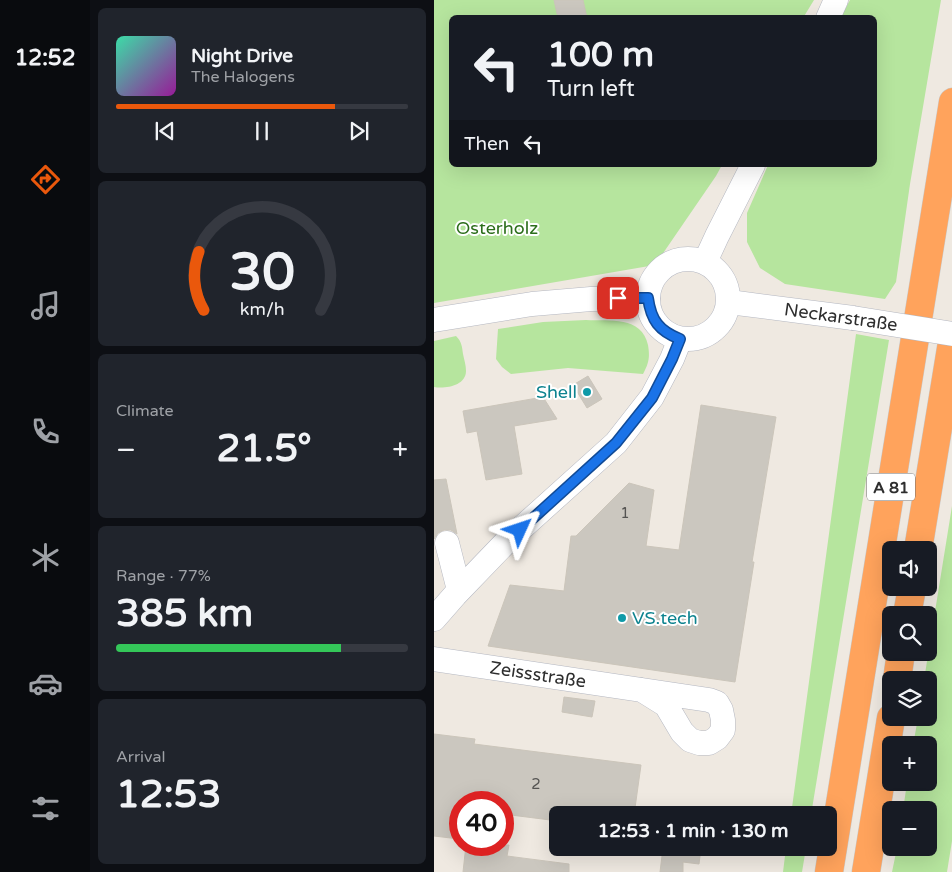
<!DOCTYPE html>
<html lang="en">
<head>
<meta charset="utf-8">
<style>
  body { margin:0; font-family:"Varela Round",sans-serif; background:#20242c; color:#f1f3f6; height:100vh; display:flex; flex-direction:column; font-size:19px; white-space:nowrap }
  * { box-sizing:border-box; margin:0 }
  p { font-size:16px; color:#9ea1a6 }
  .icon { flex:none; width:28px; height:28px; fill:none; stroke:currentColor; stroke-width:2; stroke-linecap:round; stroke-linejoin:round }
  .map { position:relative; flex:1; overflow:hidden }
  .side { display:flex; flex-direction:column; gap:8px; padding:8px; background:#0d0f14; width:344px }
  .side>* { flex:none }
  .hud { position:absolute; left:15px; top:15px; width:428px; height:152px; border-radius:8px; box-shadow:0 5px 20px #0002; background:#171b24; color:#f1f3f6; overflow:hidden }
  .buttons { position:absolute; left:448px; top:541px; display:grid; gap:10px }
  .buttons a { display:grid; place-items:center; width:55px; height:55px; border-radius:8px; background:#171b24; box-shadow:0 5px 20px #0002; font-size:25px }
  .speed { position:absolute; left:15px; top:791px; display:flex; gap:10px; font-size:25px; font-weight:700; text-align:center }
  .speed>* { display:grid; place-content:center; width:65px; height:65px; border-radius:50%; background:#171b24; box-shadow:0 5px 20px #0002; line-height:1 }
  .speed .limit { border:8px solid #d22; background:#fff; color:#111 }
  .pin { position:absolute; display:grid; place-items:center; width:42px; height:42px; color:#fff; margin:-21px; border-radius:10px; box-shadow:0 2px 8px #0006 }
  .me { position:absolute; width:55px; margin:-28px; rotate:48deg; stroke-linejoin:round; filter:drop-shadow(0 0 4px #0008) }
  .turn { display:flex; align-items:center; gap:18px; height:105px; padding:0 15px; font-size:22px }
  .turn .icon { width:65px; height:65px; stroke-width:2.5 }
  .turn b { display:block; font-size:35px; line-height:42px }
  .then { display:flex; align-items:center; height:48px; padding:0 15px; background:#0003; gap:10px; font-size:19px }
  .big { font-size:38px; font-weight:700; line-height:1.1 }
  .side .tile { flex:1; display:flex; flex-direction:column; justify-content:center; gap:8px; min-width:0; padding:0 18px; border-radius:8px; background:#20242c }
  .side .dial { align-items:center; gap:0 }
  .dial svg { height:130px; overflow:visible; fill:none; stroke:#363941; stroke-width:7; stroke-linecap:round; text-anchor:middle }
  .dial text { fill:#f1f3f6; stroke:none }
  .song { display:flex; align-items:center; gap:15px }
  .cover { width:60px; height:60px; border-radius:8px; background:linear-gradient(135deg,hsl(160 70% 55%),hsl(300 70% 35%)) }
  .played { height:5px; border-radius:2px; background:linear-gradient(90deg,#ea580c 75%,#363941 75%) }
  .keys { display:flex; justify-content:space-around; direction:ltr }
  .heat { display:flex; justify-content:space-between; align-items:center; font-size:28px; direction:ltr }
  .charge { height:8px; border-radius:4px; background:linear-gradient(90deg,#34c759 77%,#363941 0) }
  .trip { position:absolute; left:115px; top:806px; width:288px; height:50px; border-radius:8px; background:#171b24; box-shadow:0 5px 20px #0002; font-weight:700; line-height:50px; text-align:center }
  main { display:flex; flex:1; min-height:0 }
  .tab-bar { display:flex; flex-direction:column; width:90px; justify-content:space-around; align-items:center; background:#090b0e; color:#9ea1a6 }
  .tab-bar .icon { width:35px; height:35px }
  .tab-bar .on { color:#ea580c }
  .tab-bar b { font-size:22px; color:#f1f3f6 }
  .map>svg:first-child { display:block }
  .green { fill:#b6e59e }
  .building { fill:#cbc7bf; stroke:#cbc5ba }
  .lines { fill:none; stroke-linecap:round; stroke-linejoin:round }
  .minor-casing { stroke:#b4b7c1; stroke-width:25 }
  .highway-casing { stroke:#c9c9c9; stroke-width:29 }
  .minor { stroke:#fff; stroke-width:24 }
  .highway { stroke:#ffa35c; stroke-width:28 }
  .minor-bridge-casing { stroke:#b4b7c1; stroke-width:25; stroke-linecap:butt }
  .minor-bridge { stroke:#fff; stroke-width:24 }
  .route-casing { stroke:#114b97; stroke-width:12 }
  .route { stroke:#1a73e8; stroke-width:9 }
  .culture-dot { fill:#0f9aa8; stroke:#fff; stroke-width:2 }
  .labels { text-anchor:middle; stroke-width:4; stroke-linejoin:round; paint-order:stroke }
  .number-label { font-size:15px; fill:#555452 }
  .shield { fill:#fff; stroke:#6d6d6d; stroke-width:1 }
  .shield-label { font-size:16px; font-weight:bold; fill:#2e2e2e }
  .park-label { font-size:18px; fill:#2c6e1b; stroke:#fff }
  .street-label { font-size:18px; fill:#2e2e2e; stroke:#fff }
  .culture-label { font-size:18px; fill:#0d838f; stroke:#fff; text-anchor:end }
</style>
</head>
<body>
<main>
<nav class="tab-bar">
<b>12:52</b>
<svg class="icon on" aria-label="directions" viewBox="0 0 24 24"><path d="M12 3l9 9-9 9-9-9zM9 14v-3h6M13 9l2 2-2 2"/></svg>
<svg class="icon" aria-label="music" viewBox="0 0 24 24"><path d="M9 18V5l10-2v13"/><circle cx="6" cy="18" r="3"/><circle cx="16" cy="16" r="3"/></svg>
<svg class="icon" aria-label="phone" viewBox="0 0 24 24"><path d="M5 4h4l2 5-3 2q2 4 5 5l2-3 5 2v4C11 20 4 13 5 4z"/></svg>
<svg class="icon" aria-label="climate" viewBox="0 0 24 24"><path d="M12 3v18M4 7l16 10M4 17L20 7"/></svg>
<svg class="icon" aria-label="car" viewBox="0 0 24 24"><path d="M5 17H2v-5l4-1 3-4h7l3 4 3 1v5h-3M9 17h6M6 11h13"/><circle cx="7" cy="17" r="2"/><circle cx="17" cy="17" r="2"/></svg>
<svg class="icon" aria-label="filters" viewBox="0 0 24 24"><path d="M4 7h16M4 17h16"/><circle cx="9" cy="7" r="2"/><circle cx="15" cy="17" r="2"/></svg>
</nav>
<section class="side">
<div class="tile">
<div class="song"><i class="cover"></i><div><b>Night Drive</b><p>The Halogens</p></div></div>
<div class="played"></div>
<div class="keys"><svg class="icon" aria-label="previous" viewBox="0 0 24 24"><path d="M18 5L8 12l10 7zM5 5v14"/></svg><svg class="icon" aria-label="pause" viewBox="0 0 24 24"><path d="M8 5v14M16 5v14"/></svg><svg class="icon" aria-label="next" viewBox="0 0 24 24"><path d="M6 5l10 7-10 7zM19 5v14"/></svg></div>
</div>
<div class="tile dial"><svg viewBox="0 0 100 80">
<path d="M14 69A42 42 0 1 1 86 69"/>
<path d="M14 69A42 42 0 0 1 11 33" stroke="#ea580c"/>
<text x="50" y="56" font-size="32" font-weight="700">30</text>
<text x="50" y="72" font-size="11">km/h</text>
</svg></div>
<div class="tile"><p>Climate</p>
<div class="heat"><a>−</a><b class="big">21.5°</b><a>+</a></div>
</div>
<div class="tile"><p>Range · 77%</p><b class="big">385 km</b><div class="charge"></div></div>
<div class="tile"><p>Arrival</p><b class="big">12:53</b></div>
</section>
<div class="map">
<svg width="519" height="872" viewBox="0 0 519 872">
  <rect width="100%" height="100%" fill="#efe9e1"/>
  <path class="green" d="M0 0H380L369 18H18V165H288L282 176 221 265 0 303Z
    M416 0H507L476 184 462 282 451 299 351 284 326 268 313 242V213L334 165H440V18L407 17Z
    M152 320C175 321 208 316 214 345 216 357 215 363 209 374L134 368 77 374 68 367 62 359 64 329 109 322Z
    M422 334 455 340 377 815H357Z
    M22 336C28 342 28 347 29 354 30 359 32 365 32 371 32 386 11 389 0 387V341Z
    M518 506V841L513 872H458L463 848H494V810H469L473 783 494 782V745H479L484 718H494V680H490Z
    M352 848H372L368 872H349Z"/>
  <path class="building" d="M120 0H149L153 18H124Z
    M154 376 168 399 153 408 139 385Z
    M109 397 123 419 80 426 88 474 52 480 43 431 33 433 29 411Z
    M267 405 342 417 318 562H320L301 682 54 646 76 585 130 591 137 536H142L195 483 220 490 212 546 245 550Z
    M12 479 23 534 17 530H10L4 533 0 539V480Z
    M130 697 161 701 158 717 128 712Z
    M0 734 41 739 40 744 207 765 200 815H124V821L69 814V802H26L25 839 0 836Z
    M32 845H75L73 856 135 864V872H29Z
    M229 848H267L265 864 249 862V872H226Z"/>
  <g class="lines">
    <defs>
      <g id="minor">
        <path d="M394 18 402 0"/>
        <circle cx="254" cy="299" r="40"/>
        <path d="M271 262 283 236 319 165"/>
        <path d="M295 302 419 318"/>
        <path d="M0 320 98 304 157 299 214 298"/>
        <path d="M13 543 25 590"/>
        <path d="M0 619 21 595 72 542 182 443 218 397 238 359 246 339"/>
        <path id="s1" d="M0 659 275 700 283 703 287 710 289 720V730L283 738 275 743H265L256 740 248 732 232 705 208 690"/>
      </g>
      <path id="highway" d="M484 550 519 336
        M473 615 478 588
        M463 680 467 652
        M395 872 519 102
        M432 872 457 718"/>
    </defs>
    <use href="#minor" class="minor-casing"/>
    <use href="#highway" class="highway-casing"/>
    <use href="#minor" class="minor"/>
    <use href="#highway" class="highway"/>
    <defs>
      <path id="minor-bridge" d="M419 318 519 334"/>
    </defs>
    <use href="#minor-bridge" class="minor-bridge-casing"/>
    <use href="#minor-bridge" class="minor-bridge"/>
  </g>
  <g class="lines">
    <defs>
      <path id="route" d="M86 530 182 443 218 398 238 359 246 339C225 331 217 320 214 298H184"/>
    </defs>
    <use href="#route" class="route-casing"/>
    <use href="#route" class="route"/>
  </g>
  <g class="culture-dot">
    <circle cx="153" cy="392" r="5"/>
    <circle cx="188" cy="618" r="5"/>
  </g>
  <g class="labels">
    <g class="number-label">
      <text x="191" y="518">1</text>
      <text x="102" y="789">2</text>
    </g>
    <rect class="shield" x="433" y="473.5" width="48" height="27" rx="4"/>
    <g class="shield-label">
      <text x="457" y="493">A 81</text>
    </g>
    <g class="park-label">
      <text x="63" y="234">Osterholz</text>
    </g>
    <g class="street-label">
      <text transform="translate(407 317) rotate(8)" y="6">Neckarstraße</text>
      <text dy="6" stroke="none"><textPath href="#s1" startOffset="105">Zeissstraße</textPath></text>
    </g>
    <g class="culture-label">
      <text x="143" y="398">Shell</text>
      <text x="198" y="624" text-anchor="start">VS.tech</text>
    </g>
  </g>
</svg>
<div class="buttons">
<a><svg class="icon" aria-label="sound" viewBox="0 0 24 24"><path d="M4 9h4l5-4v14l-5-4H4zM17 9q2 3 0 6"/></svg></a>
<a><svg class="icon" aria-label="search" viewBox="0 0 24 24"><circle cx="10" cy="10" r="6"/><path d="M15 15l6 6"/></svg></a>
<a><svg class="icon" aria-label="layers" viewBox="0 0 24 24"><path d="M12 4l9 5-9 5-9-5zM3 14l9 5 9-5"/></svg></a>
<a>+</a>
<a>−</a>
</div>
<div class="speed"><div class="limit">40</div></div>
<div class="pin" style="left:184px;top:298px;background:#d93025"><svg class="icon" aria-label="arrive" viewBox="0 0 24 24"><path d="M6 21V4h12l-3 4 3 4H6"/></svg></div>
<svg class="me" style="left:86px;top:530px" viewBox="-20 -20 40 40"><path d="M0-17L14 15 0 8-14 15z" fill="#1a73e8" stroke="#fff" stroke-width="4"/></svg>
<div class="trip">12:53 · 1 min · 130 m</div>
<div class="hud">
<div class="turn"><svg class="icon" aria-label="left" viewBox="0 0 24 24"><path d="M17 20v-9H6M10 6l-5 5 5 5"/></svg><div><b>100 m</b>Turn left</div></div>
<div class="then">Then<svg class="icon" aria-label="left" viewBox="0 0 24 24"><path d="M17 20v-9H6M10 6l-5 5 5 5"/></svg></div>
</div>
</div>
</main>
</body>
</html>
